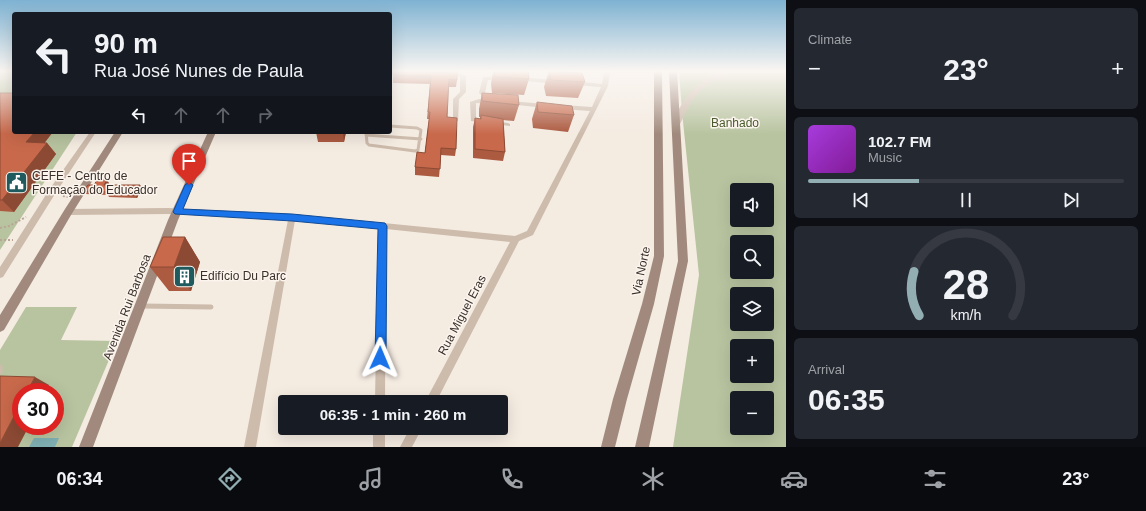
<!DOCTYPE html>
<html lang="en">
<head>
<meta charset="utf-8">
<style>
  body { margin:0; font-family:Arial,sans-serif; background:#242831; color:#f1f3f6; height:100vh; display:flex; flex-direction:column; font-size:15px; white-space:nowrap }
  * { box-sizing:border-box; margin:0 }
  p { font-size:13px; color:#9ea1a6 }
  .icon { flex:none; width:22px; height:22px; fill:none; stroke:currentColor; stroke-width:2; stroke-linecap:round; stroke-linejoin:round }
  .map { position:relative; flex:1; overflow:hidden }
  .drawer { display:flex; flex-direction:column; gap:8px; padding:8px; background:#0d0f14; width:360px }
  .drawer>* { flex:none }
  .top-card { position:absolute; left:12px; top:12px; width:380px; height:122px; border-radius:4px; box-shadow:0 4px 16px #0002; background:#171b24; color:#f1f3f6; overflow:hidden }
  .controls { position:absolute; left:730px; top:183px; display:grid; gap:8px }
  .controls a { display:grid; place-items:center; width:44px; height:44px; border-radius:4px; background:#171b24; box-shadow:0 4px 16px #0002; font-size:20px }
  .speed { position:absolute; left:12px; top:383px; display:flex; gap:8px; font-size:20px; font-weight:700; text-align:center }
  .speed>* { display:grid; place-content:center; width:52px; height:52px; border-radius:50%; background:#171b24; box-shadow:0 4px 16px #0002; line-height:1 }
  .speed .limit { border:6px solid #d22; background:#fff; color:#111 }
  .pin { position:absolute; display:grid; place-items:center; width:34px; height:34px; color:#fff; margin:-41px -17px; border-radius:50% 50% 50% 0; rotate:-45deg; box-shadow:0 0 4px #0007 }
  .pin .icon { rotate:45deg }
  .me { position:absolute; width:44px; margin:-22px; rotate:1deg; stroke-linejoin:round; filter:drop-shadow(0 0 3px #0008) }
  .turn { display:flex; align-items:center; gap:14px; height:84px; padding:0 16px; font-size:18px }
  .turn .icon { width:52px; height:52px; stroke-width:2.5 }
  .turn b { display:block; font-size:28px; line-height:34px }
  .lanes { display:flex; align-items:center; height:38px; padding:0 16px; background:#0003; justify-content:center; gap:20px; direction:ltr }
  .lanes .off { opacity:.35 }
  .big { font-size:30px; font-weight:600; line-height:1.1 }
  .drawer .tile { flex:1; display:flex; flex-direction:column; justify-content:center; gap:6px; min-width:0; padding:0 14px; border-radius:6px; background:#242831 }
  .drawer .dial { align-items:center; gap:0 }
  .dial svg { height:104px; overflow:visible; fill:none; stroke:#363941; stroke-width:7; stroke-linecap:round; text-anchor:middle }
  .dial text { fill:#f1f3f6; stroke:none }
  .song { display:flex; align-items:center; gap:12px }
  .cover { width:48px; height:48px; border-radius:6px; background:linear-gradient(135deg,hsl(280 70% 55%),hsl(290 70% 35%)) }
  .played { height:4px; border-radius:2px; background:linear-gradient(90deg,#92aeb2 35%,#363941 35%) }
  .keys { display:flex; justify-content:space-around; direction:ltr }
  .heat { display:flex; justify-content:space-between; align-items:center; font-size:22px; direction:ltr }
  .trip { position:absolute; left:278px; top:395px; width:230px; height:40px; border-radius:4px; background:#171b24; box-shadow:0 4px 16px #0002; font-weight:600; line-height:40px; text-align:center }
  .dock { display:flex; height:64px; justify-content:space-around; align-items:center; background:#090b0e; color:#9ea1a6 }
  .dock .icon { width:28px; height:28px }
  .dock .selected { color:#92aeb2 }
  .dock b { font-size:18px; color:#f1f3f6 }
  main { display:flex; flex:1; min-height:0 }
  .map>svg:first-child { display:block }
  .green { fill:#b8c4a0; fill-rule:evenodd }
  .water { fill:#7fb0b2 }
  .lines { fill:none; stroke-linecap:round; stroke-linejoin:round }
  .path { stroke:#b9a596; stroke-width:2; stroke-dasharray:2 2; stroke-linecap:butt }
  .service-far1 { stroke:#cdbbac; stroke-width:3 }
  .service { stroke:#cdbbac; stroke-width:5 }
  .minor { fill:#cdbbac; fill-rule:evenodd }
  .tertiary { fill:#cdbbac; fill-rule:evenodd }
  .secondary { fill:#a18a7d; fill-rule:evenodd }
  .wall { fill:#ac5a40 }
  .shaded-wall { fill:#8c4a34 }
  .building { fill:#c8694b; stroke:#8c4a34 }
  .route { fill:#1a73e8; stroke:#114b97 }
  .labels { text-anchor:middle; stroke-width:3; stroke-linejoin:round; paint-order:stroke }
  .park-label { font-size:12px; fill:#4a5a2e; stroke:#fbf5ee }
  .poi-label { font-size:12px; fill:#3b302b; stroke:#fbf5ee; text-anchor:start }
  .street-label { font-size:12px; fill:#3b302b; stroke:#fbf5ee }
</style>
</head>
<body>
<main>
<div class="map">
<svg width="786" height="447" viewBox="0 0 786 447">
  <rect width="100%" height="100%" fill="#f4ebe1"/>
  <path class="green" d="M0 71H14V132H77L0 250Z
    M679 71H786V447H673L699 275 682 112ZM737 190H767V220H737ZM737 242H767V272H737ZM737 294H767V324H737ZM737 346H767V376H737ZM737 398H767V428H737Z
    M26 307H77L61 340 117 341 72 447H0V350ZM21 392H55V426H21Z"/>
  <path class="water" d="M34 438H59L55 447H29Z"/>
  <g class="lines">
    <path class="path" d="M60 193 65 197H68
      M0 228 9 226 26 217
      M0 240H13"/>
    <path class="service-far1" d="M366 132 367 143 369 145 415 151 418 150 421 130 417 128 390 126
      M366 135 421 139"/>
    <path class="service" d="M142 306 211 307
      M0 367V372"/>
    <path class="minor" d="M424 71 457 72 466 76V92L459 99 458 121H454L453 120V99L460 92V77L427 73Z
      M604 71H610L608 86 534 233 533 235 519 241 436 402H425L510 242 386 229 385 402H375L378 229 295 220 256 447H244L288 220 168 214 68 215 64 212 68 209 168 208 292 214 515 236 527 231 590 111 563 109 560 107 563 105 592 107 601 87 574 85 571 83 574 81 602 84Z
      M502 76 504 77V79L488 80 485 93 482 95 480 94 479 93 483 77Z
      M518 77 556 80 559 82 556 84 516 80V78Z
      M479 99 490 100 493 102 490 104 476 103V118L508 123 510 124V126L471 121 470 102Z
      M509 101 546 104 549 106 546 108 507 104 506 103Z
      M90 132H96L55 194 3 277 0 278V267L49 190Z
      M373 428H385V447H373Z
      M410 428H422L412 447H400Z"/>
    <path class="tertiary" d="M720 71H730C723 77 713 81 705 86 691 97 687 111 679 126H673L672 124C682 99 696 83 720 71Z"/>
    <path class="secondary" d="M654 71H662L664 256 654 304 627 399 615 447H601L613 399 642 304 654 256Z
      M669 71H677L688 261 649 447H635L678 261Z
      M115 132H123L71 215 4 330 0 332V315L65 209Z
      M208 132H216L178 220 93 447H79L168 220Z"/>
  </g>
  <path class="wall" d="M393 71 457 80 456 87H448L447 117 456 149 455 156 441 155 439 177 415 175V167L425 153 429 119H427L430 84 393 83Z
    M493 71H528L529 79 524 95 492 93 491 84Z
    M549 71 585 82 578 98 546 96 544 87Z
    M0 93 45 143H47L56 154 14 212 0 211Z
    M482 93 519 105 514 121 503 120 505 152 503 161 473 158V127L475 118 480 119V117H479V109Z
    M537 102 574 115 568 132 533 128 532 119Z
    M316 132H346L344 142H318Z
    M109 183 108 185 142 188 137 198 109 197 108 195 86 194 83 191 94 185Z
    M185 237 200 262 191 291H169L150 267Z"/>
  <path class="shaded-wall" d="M35 132H53L36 154 26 142Z
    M343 132H346L344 142Z
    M47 143 56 154 14 212 2 200Z
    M107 180 109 183 107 188 104 185Z
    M140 185 142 188 137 198 135 195Z
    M185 237 200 262 191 291 174 267Z
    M35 377 49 385 46 392H27Z
    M21 403V426H29L18 447H0V443Z"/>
  <path class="building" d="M393 71H457V80L449 79 447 117 457 118 456 149 441 148 440 169 415 167 417 152 425 153 430 112H428L431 76 393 75Z
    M494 71H528L529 79 495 77Z
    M549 71 582 73 585 82 551 80Z
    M0 93H14V132H35L26 142 47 143 2 200H0Z
    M482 93 518 95 519 105 482 101Z
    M537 102 572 106 574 115 538 112Z
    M481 115 503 119 505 152 475 149V118L481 119Z
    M97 180H107L104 185H140L135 195 107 194 108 192 83 191 88 185H94Z
    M163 237H185L174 267H150Z
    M0 376 35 377 27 392H21V403L0 443Z"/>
  <linearGradient id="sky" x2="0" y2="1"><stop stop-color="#7eb2d2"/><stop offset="0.53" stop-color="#faf6f2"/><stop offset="1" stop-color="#faf6f2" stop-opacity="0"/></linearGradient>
  <rect width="786" height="134" fill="url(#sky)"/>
  <path class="route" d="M189 182 193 185 183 209 292 214 385 223 387 226 386 358 384 362 380 363 376 362 375 358 378 229 292 221 175 214 173 212 185 185Z"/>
  <defs>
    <symbol id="civic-square" viewBox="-11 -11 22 22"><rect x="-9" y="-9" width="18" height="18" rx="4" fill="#1f5a5e" stroke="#fbf5ee"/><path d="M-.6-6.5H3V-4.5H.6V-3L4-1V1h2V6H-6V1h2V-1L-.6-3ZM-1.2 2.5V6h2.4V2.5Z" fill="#fff"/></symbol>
    <symbol id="building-square" viewBox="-11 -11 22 22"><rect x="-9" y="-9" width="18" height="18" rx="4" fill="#1f5a5e" stroke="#fbf5ee"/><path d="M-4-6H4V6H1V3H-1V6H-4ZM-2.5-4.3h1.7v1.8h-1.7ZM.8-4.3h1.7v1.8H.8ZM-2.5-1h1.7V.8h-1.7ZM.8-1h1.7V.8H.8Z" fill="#fff"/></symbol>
  </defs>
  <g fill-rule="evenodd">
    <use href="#civic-square" x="4" y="170" width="25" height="25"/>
    <use href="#building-square" x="172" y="264" width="25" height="25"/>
  </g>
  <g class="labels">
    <g class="park-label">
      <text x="735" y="127">Banhado</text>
    </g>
    <g class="poi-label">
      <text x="32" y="180">CEFE - Centro de<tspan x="32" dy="14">Formação do Educador</tspan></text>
      <text x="200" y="280">Edifício Du Parc</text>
    </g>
    <g class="street-label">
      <text transform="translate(641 271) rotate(-78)" y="4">Via Norte</text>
      <text transform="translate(127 307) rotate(-69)" y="4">Avenida Rui Barbosa</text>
      <text transform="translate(462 315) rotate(-62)" y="4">Rua Miguel Eras</text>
    </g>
  </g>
</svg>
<div class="controls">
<a><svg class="icon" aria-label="sound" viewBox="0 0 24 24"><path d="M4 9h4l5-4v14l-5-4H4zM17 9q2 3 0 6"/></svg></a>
<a><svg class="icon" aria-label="search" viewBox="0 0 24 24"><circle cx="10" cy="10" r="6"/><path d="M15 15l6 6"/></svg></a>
<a><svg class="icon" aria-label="layers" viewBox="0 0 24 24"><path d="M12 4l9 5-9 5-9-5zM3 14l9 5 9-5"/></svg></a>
<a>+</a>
<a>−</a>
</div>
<div class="speed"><div class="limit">30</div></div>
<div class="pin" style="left:189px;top:185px;background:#d93025"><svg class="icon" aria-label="arrive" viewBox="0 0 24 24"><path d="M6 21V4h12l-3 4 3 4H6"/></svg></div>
<svg class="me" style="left:380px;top:358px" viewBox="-20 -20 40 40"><path d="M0-17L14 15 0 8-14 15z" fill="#1a73e8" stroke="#fff" stroke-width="4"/></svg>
<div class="trip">06:35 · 1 min · 260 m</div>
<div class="top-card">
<div class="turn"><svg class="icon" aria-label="left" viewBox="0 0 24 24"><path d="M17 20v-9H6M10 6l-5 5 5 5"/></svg><div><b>90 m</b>Rua José Nunes de Paula</div></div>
<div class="lanes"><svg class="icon" aria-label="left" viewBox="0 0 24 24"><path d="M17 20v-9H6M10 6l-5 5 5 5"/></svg><svg class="icon off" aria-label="ahead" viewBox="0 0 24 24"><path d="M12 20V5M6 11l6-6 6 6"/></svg><svg class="icon off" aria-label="ahead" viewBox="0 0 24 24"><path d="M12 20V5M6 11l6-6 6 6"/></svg><svg class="icon off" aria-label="right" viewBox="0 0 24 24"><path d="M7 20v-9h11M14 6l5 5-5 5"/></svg></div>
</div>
</div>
<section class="drawer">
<div class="tile"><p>Climate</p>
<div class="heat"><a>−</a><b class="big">23°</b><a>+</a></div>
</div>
<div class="tile">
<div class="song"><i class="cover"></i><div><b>102.7 FM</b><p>Music</p></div></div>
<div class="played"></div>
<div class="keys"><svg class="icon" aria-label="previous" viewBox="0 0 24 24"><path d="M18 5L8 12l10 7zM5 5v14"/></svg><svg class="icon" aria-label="pause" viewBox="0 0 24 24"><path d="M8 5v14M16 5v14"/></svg><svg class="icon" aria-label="next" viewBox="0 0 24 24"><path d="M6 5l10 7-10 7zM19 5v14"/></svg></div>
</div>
<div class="tile dial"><svg viewBox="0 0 100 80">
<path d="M14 69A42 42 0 1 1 86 69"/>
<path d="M14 69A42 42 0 0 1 10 35" stroke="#92aeb2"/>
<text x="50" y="56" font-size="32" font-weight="700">28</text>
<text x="50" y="72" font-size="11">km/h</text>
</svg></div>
<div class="tile"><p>Arrival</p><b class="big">06:35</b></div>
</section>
</main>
<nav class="dock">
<b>06:34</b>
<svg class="icon selected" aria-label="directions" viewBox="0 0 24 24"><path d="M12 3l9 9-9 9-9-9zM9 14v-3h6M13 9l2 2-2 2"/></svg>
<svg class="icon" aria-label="music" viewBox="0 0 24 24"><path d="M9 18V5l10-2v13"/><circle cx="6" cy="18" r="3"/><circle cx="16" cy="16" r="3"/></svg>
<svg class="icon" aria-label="phone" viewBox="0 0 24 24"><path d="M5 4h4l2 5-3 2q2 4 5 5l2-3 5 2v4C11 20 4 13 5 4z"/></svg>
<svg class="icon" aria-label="climate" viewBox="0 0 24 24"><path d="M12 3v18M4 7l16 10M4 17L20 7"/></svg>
<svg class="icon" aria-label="car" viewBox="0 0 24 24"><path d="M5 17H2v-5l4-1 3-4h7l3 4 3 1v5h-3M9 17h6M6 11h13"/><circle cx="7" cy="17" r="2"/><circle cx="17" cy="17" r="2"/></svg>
<svg class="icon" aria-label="filters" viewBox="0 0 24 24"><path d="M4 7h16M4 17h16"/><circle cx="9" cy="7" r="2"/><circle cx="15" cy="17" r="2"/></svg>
<b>23°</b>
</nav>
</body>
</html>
